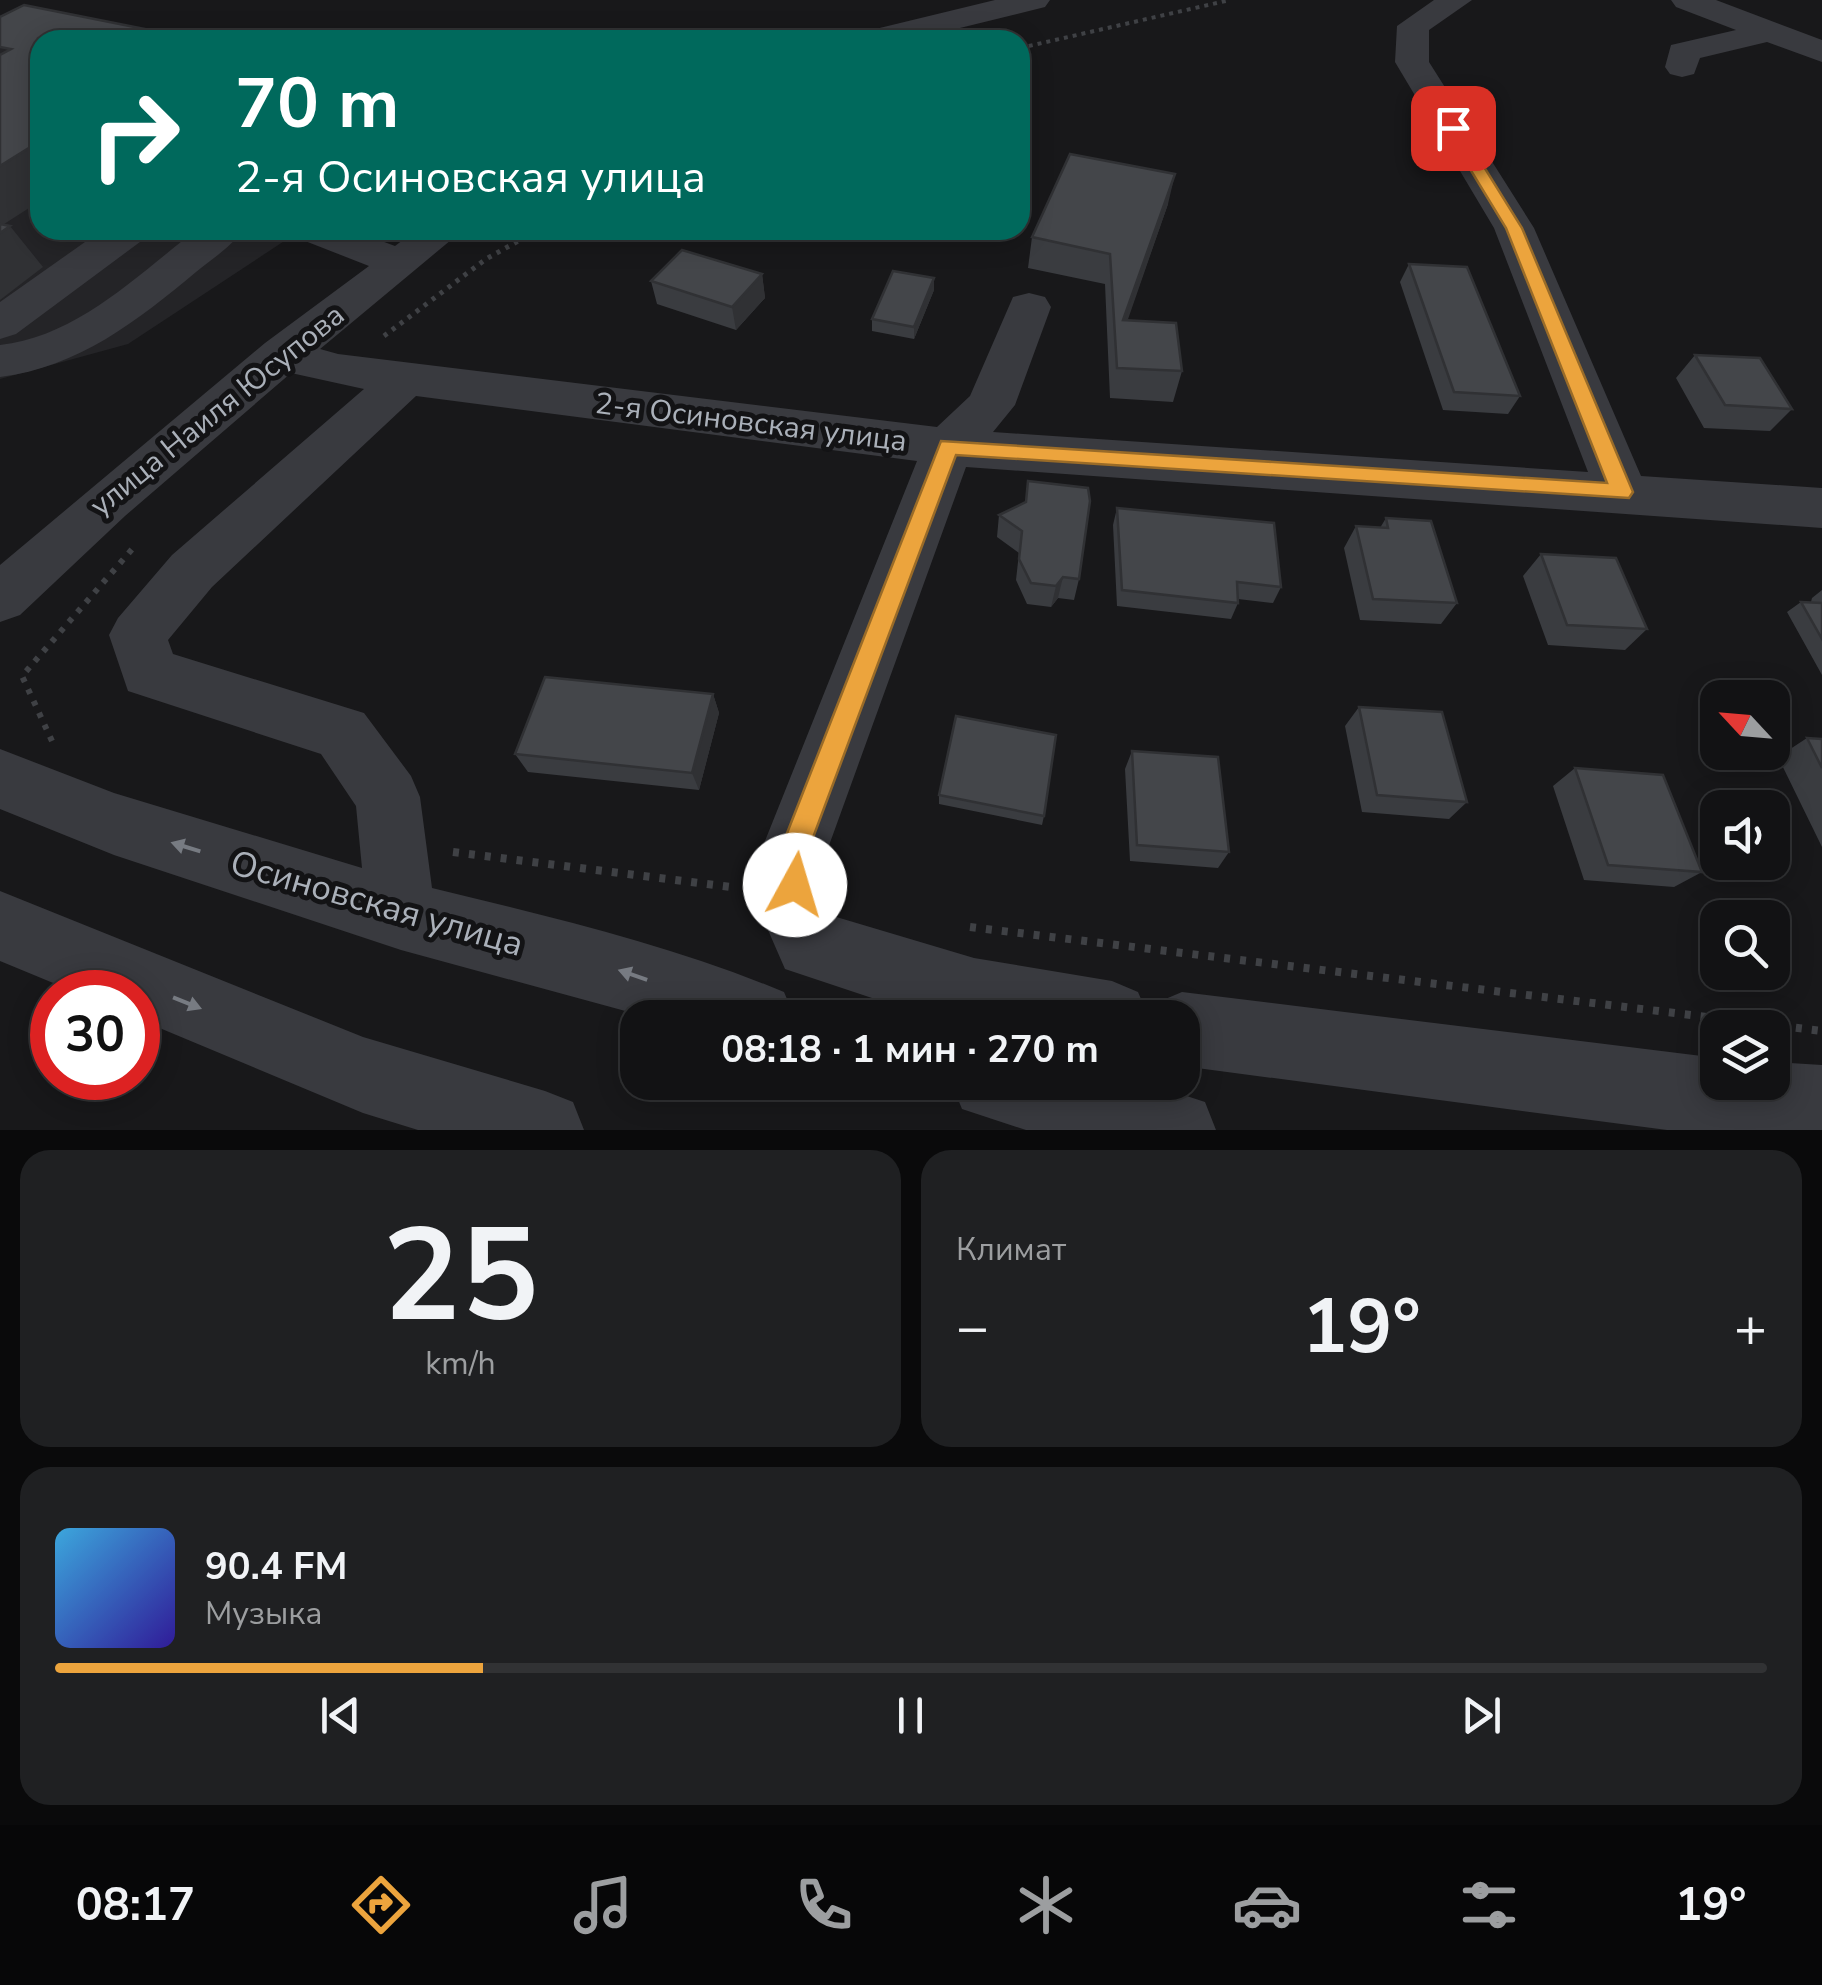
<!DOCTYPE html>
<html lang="ru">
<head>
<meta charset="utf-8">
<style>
  body { margin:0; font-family:"Nunito Sans",sans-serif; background:#1f2022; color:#f1f3f6; height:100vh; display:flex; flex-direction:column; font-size:38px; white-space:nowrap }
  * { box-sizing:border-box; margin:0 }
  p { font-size:32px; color:#9c9ea0 }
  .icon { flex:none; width:55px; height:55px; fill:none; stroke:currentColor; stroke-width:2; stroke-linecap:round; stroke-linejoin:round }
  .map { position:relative; height:1130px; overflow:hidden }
  .sheet { display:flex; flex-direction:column; gap:20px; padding:20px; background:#0a0a0b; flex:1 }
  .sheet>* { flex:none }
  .hud { position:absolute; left:30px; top:30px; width:1000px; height:210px; border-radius:30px; box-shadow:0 5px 25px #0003,0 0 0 2px #313234; background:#00695c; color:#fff; overflow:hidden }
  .needle { width:65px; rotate:296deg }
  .tools { position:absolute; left:1700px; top:680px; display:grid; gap:20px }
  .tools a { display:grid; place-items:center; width:90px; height:90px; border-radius:20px; background:#121214; box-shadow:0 5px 25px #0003,0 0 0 2px #313234; font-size:50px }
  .speed { position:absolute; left:30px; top:970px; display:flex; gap:20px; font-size:50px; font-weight:700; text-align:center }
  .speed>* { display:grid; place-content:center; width:130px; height:130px; border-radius:50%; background:#121214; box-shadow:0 5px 25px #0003,0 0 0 2px #313234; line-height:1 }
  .speed .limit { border:15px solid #d22; background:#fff; color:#111 }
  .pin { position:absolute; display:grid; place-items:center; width:85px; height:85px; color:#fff; margin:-42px; border-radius:20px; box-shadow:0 5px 15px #0006 }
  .me { position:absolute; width:110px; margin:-55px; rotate:6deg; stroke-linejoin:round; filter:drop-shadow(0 0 8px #0008) }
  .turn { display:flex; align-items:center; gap:35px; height:210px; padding:0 40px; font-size:45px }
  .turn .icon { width:130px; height:130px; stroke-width:2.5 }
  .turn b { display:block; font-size:70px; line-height:85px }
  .big { font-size:75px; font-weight:700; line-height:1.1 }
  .sheet .tile { flex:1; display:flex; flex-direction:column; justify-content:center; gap:15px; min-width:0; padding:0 35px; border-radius:30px; background:#1f2022 }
  .sheet .dial { align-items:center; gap:0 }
  .dial b { font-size:130px; line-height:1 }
  .song { display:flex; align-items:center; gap:30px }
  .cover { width:120px; height:120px; border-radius:15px; background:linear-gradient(135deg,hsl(200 70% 55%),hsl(250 70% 35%)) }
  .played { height:10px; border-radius:5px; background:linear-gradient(90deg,#eca43d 25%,#313234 25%) }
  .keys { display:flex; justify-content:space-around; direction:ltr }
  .heat { display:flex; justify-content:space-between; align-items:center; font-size:55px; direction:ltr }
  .sheet .tiles { flex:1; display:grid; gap:20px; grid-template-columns:1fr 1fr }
  .tile:last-child { grid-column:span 2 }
  .trip { position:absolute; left:620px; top:1000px; width:580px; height:100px; border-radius:30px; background:#121214; box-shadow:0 5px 25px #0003,0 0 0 2px #313234; font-weight:700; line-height:100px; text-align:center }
  .tabs { display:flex; height:160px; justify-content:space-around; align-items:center; background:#070708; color:#9c9ea0 }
  .tabs .icon { width:70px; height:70px }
  .tabs .on { color:#eca43d }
  .tabs b { font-size:45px; color:#f1f3f6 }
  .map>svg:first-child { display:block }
  .built { fill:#242427 }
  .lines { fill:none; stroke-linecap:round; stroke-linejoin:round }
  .path-far3 { stroke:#3f4145; stroke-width:4; stroke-dasharray:4 5; stroke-linecap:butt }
  .path-far2 { stroke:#3f4145; stroke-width:5; stroke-dasharray:4 6; stroke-linecap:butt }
  .path-far1 { stroke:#3f4145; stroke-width:6; stroke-dasharray:5 8; stroke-linecap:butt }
  .path { stroke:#3f4145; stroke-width:8; stroke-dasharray:6 10; stroke-linecap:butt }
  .minor { fill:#393a3f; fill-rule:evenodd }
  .wall { fill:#3a3c40 }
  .shaded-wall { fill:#303134 }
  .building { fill:#44464a; stroke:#303134; stroke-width:2.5 }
  .oneway { fill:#777b82 }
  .route { fill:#eca43d; stroke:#996b28; stroke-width:2.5 }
  .labels { text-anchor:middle; stroke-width:10; stroke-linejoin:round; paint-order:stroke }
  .street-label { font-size:30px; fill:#aab0b9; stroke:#131315 }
  .near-street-label { font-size:35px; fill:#aab0b9; stroke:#131315 }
</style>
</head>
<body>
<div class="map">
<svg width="1822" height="1130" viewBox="0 0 1822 1130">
  <rect width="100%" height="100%" fill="#18181a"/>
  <path class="built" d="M0 21 40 40V230H301L128 344 0 379Z"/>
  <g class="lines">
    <path class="path-far3" d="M1020 48 1230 0"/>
    <path class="path-far2" d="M384 336 486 259 538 230"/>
    <path class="path-far1" d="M52 741 22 676 134 547"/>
    <path class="path" d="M453 852 738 888
      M970 927 1822 1031"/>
    <path class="minor" d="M995 0H1050L1045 7 911 40H854L859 33Z
      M1434 0H1472L1429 30V62L1534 228 1641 476 1822 488V528L966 467 827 851 831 910 833 916 974 958 1112 981 1138 992 1149 1018H932L785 969 761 914V851L917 461 416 396 212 587 168 640 173 654 364 713 411 776 420 797 432 888C551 917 671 945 784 992L795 1018H651L401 950 114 855 0 809V749L114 793 362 868 356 806 321 754 128 691 109 635 118 618 172 555 364 389 291 373 125 516 20 615 0 622V565L265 343 369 266 300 239 294 230H352L395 246 416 230H463L320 349 338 354 937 427 970 396 1013 297 1029 293 1045 297 1051 307 1015 405 993 432 1588 472 1494 228 1395 62 1397 26Z
      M1671 0H1716L1822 40V62L1767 42 1700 58 1694 74 1682 77 1670 74 1665 67 1671 45 1736 30 1676 7Z
      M102 230H150L144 239 16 334 0 339V302Z
      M196 230H243C231 247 212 259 196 272 137 321 79 367 0 377V345C76 337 138 275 196 230Z
      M0 891 363 1037 545 1091 573 1102 584 1130H418L363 1113 138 1019V992H75L0 961Z
      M1182 992 1718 1058V1082H1772V1062L1822 1065V1130H1667L1182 1066V1018H1150L1156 1003Z
      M951 1082H1144L1205 1102 1216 1130H1026L962 1109Z"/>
  </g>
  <path class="wall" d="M1168 204 1127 320 1182 371 1173 402 1110 398 1105 284 1028 268 1032 237Z
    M1409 264 1520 396 1508 414 1443 410 1400 282Z
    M762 274 765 298 736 330 657 304 651 281Z
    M934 290 914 339 872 331V319Z
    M1695 355 1792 409 1770 431 1704 428 1676 378Z
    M1026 502 1079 579 1074 600 1058 598 1051 607 1027 604 1016 580 1019 553 997 537 999 515Z
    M1117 508 1281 587 1273 603 1238 599V603L1231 619 1117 606 1113 525Z
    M1386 518 1457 603 1441 624 1360 620 1344 548 1356 526 1380 528Z
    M1541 554 1647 629 1625 650 1548 645 1523 576Z
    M1822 590V675L1787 612 1801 602H1811L1812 598Z
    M713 694 719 713 699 790 528 772 515 754Z
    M1359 707 1467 802 1449 819 1362 812 1345 726Z
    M1807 738 1822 739V847L1778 757Z
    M1132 751 1229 852 1218 868 1130 861 1125 769Z
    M1575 768 1702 872 1674 887 1584 880 1553 786Z
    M939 795 1044 816 1042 825 939 804Z"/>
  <path class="shaded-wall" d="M40 141V201L1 226H10L43 267 0 300V166Z
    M1175 174 1168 204 1117 351 1123 320Z
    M762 274 765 298 736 330 732 307Z
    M934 278V290L914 339V327Z
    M1063 577 1058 598 1051 607 1056 586Z
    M713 694 719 713 699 790 692 773Z"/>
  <path class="building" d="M24 5 200 40H40V141L0 166V55L11 49 0 47V17Z
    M1070 154 1175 174 1123 320 1176 323 1182 371 1117 368 1110 254 1032 237Z
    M0 224 10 226 0 233Z
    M682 250 762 274 732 307 651 281Z
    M1409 264 1467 267 1520 396 1454 392Z
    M893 271 934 278 914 327 872 319Z
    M1695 355 1760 358 1792 409 1725 405Z
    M1028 481 1088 488 1090 501 1079 579 1063 577 1056 586 1031 583 1019 559 1022 531 999 515 1026 502Z
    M1117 508 1274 523 1281 587 1237 582 1238 603 1122 590Z
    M1386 518 1431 521 1457 603 1373 599 1356 526 1388 528Z
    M1541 554 1616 558 1647 629 1567 625Z
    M1801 602 1822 603V639Z
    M545 677 713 694 692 773 515 754Z
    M1359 707 1442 712 1467 802 1377 795Z
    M956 716 1056 735 1044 816 939 795Z
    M1807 738 1822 739V768Z
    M1132 751 1218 757 1229 852 1137 845Z
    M1575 768 1663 775 1702 872 1608 865Z"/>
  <defs><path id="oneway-solid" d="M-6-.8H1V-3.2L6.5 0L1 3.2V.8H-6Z" transform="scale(2.5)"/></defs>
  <g class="oneway">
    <use href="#oneway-solid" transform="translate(186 847) rotate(-163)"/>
    <use href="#oneway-solid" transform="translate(633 975) rotate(-161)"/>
    <use href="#oneway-solid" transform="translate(187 1003) rotate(22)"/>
  </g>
  <path class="route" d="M1448 125H1458L1522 228 1633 492 1629 498 956 455 808 851 809 885 805 895 795 899 785 895 781 885 780 851 941 441 1607 483 1506 228 1445 128Z"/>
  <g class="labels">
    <g class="street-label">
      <text transform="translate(217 410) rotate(-39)" y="10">улица Наиля Юсупова</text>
      <text transform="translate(751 422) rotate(7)" y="10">2-я Осиновская улица</text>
    </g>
    <g class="near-street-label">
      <text transform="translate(377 903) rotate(16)" y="12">Осиновская улица</text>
    </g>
  </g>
</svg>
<div class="tools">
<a><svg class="needle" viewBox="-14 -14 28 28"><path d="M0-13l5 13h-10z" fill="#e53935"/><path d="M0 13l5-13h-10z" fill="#9c9ea0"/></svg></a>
<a><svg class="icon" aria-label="sound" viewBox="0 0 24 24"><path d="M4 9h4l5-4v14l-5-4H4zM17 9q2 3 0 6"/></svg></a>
<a><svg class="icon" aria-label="search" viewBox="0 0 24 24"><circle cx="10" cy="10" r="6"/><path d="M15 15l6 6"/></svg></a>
<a><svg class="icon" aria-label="layers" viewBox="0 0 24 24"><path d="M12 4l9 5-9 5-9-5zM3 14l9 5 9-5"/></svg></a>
</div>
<div class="speed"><div class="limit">30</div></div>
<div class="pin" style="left:1453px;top:128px;background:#d93025"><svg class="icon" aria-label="arrive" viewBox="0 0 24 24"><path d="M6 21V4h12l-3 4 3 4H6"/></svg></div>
<svg class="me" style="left:795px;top:885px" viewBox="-20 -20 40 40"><circle r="19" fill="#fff"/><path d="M0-13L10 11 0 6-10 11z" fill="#eca43d"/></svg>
<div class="trip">08:18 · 1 мин · 270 m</div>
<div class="hud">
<div class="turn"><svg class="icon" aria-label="right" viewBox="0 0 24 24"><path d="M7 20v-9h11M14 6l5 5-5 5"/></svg><div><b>70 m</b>2-я Осиновская улица</div></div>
</div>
</div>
<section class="sheet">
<div class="tiles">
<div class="tile dial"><b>25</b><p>km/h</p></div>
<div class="tile"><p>Климат</p>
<div class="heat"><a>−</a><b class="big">19°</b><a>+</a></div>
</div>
<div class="tile">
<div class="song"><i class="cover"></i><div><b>90.4 FM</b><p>Музыка</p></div></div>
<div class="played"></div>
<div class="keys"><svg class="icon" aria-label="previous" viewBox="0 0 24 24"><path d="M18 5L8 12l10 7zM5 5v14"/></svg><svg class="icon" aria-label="pause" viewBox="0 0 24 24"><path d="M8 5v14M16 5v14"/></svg><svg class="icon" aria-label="next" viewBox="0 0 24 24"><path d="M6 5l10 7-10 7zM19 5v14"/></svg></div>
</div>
</div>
</section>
<nav class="tabs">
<b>08:17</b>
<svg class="icon on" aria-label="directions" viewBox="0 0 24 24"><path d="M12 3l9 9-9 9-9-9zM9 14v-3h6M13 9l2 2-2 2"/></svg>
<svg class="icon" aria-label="music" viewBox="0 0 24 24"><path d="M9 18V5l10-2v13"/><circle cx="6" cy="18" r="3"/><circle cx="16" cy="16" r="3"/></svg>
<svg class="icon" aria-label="phone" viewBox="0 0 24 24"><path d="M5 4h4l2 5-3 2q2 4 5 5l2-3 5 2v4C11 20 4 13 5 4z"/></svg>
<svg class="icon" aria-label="climate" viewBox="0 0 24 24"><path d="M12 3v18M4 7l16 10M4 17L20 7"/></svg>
<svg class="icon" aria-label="car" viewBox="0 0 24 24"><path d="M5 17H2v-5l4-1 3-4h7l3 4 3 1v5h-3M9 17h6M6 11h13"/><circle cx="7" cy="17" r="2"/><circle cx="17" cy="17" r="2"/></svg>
<svg class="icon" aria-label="filters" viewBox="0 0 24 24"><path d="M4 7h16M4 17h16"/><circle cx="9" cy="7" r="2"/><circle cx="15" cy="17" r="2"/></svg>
<b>19°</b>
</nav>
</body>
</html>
